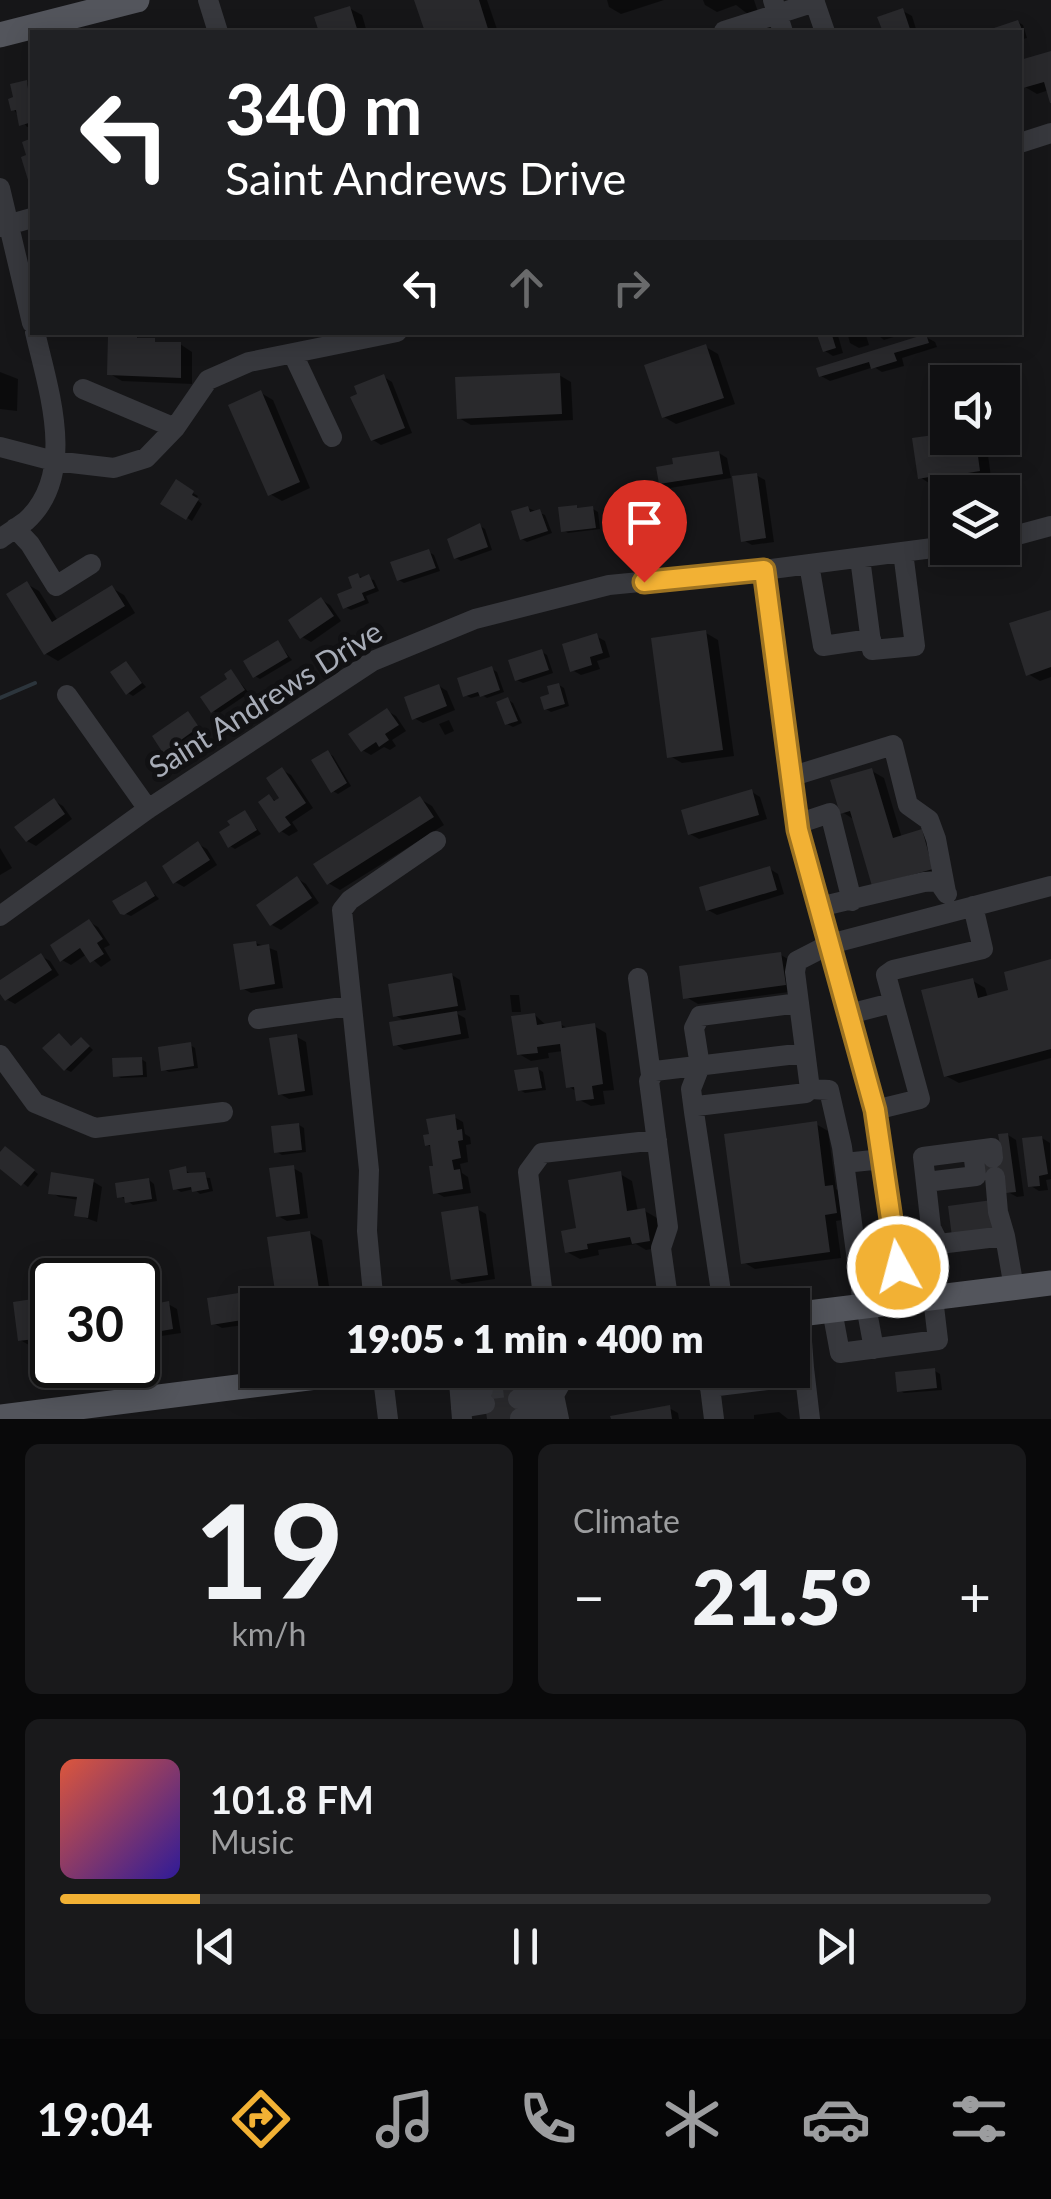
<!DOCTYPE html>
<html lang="en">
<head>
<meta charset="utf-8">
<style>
  body { margin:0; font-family:Lato,sans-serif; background:#19191b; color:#f1f3f6; height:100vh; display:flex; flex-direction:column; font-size:38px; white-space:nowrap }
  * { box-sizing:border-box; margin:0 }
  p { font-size:32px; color:#9c9d9f }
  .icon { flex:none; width:55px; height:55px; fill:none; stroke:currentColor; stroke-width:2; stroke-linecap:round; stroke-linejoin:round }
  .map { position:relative; height:1419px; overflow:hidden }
  .drawer { display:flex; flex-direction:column; gap:25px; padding:25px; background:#09090a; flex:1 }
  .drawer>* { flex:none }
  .guide { position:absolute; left:30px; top:30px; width:992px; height:305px; border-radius:0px; box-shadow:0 5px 25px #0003,0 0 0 2px #303032; background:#202124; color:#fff; overflow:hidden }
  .controls { position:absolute; left:930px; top:365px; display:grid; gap:20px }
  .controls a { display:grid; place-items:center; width:90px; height:90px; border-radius:0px; background:#101012; box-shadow:0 5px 25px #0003,0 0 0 2px #303032; font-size:50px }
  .speed { position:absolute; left:30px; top:1258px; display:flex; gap:20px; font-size:50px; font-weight:700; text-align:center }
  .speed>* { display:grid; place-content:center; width:130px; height:130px; border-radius:50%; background:#101012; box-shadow:0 5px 25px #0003,0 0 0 2px #303032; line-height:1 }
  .speed .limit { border:5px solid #111; border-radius:15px; background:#fff; color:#111 }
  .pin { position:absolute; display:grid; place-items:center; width:85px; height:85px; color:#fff; margin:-102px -42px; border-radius:50% 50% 50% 0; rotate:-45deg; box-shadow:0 0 10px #0007 }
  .pin .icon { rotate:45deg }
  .me { position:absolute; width:110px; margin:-55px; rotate:353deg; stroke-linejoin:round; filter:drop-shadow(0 0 8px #0008) }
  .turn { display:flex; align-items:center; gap:35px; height:210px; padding:0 30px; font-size:45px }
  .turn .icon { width:130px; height:130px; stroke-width:2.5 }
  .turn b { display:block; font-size:70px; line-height:85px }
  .lanes { display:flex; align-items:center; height:95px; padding:0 30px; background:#0003; justify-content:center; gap:50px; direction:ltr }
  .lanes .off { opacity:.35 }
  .big { font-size:75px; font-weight:800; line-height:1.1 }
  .drawer .tile { flex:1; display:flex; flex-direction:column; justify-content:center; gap:15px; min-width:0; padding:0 35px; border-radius:15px; background:#19191b }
  .drawer .dial { align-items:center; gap:0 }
  .dial b { font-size:130px; line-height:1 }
  .song { display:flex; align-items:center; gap:30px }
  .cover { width:120px; height:120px; border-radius:15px; background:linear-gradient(135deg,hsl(10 70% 55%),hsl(250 70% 35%)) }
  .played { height:10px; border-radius:5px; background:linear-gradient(90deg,#f2b134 15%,#303032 15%) }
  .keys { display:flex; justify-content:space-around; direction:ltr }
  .heat { display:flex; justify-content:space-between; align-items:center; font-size:55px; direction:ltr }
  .drawer .tiles { flex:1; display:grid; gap:25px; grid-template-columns:1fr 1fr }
  .tile:last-child { grid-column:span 2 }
  .trip { position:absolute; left:240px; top:1288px; width:570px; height:100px; border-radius:0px; background:#101012; box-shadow:0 5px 25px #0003,0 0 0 2px #303032; font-weight:800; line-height:100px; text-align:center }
  .tab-bar { display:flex; height:160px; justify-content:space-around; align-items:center; background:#060607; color:#9c9d9f }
  .tab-bar .icon { width:70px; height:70px }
  .tab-bar .selected { color:#f2b134 }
  .tab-bar b { font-size:45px; color:#f1f3f6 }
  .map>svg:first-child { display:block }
  .shadow { fill:#0007 }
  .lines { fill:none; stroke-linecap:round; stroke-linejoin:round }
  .stream { stroke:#2c353c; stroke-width:4 }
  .building { fill:#29292c }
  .minor-tunnel { stroke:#333438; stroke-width:20; stroke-dasharray:20 10; stroke-linecap:butt }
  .minor { stroke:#37383d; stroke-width:20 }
  .major { stroke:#53555c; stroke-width:25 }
  .route-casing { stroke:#9d7322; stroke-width:25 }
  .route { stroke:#f2b134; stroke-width:18 }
  .labels { text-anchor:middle; stroke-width:10; stroke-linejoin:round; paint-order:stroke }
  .street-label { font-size:30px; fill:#a8adb8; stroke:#111113 }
</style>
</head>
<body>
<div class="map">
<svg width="1051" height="1419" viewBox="0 0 1051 1419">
  <rect width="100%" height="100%" fill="#161618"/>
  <path class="shadow" d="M417 0H487L498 32H427Z
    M607 0H664L621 14 609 7Z
    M703 0H754L758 12 749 15 736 5 717 12 705 5Z
    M349 8 362 15 367 32H322L317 19Z
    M903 11 912 16 917 32H885L880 18Z
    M1018 22 1023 25 1027 38 1020 40V32H988Z
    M1051 54V97L1049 90 1037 94 1025 87 1020 69V63Z
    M26 82 32 88V126L27 127 14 110Z
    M819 332H837L843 353 833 356 825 351Z
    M847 332H865L869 345 859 348 850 343Z
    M874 332H896L897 336 884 340Z
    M136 337 143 341 180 344 192 352V384L122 381 110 374Z
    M926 337 935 342 937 347 902 358 904 366 882 372 874 367 830 381 821 376Z
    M706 347 718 354 735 404 676 424 664 417Z
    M0 372 18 379 17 411 0 409Z
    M559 375 571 382 573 420 471 425 459 418Z
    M384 377 392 382 412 433 381 445 373 440 360 395Z
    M261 393 273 400 310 488 282 501 270 494Z
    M948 438H983L999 449V454L988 455 991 477 979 479 980 489 945 494 920 477Z
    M719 453 727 458 731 478 670 488 661 483Z
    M756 475 765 480 774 542 752 545 743 540Z
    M176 483 198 496 196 499 202 504 192 521 164 503Z
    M649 489 658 494 665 556 643 558 634 553Z
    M528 508 545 515 552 533 527 542 522 539Z
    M593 509 598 512 600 529 568 533 563 530Z
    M480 526 485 529 492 550 461 561 456 558Z
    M429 552 434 555 440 571 404 583 399 580Z
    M358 576 374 580 379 591 366 596 369 603 351 610 345 607 355 589Z
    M27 584 39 591 58 621 112 588 124 595 135 613 58 661 46 654Z
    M321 600 330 605 341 621 311 642 302 637Z
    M1051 612V677L1040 681 1028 674Z
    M706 633 718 640 734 756 682 763 670 756Z
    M596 636 605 641 610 657 597 661 600 669 581 675 572 670Z
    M278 643 292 660 260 679 255 676Z
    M542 652 547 655 553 673 523 683 517 680Z
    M126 664 146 687 133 696 128 693Z
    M492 669 497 672 504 692 487 698 482 695 471 698 465 695Z
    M231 672 249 693 218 714 213 711Z
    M559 685 564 688 569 706 551 712 546 709Z
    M439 686 447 691 455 710 423 723 414 718Z
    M508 700 513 703 522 723 513 727 507 724Z
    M387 711 396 716 406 731 392 740 396 746 390 750 384 747 371 755 362 750Z
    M188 714 203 731 170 754 165 751Z
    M449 720 454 731 445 735 439 724Z
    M328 753 333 756 351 786 338 794 333 791Z
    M282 770 291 775 313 808 292 822 298 831 289 836 281 831 269 797 278 802 283 798Z
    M872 771 884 778 902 838 922 832 934 839 944 875 886 892 855 820 842 812Z
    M752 792 760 797 767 819 699 839 690 834Z
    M420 799 432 806 444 825 340 890 328 883Z
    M54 801 63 806 72 819 36 846 27 841Z
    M245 813 261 834 235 849 230 846Z
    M198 844 207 849 217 865 184 887 175 882Z
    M0 848 12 868 0 875Z
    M770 869 778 874 784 894 717 915 708 910Z
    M298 879 306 884 319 903 281 930 272 925Z
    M146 884 159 899 131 916 121 912Z
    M89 922 98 927 110 945 104 948 111 960 101 967 87 954 71 965 62 960Z
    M256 943 277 951 283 988 251 993 242 988Z
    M781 955 793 962 797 991 698 1004 686 997Z
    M41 956 50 961 59 975 15 1004 6 999 0 983Z
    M1051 962V1058L959 1083 946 1076 973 981 985 988 988 998 1012 992Z
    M452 975 460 980 466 1010 454 1012 465 1018 469 1038 404 1050 395 1044 407 1022 396 1016Z
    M510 995H519L521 1012H512Z
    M535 1015 547 1026 560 1024 569 1029 594 1026 606 1033 614 1090 603 1091 605 1104 591 1106 578 1099 577 1092 568 1086 563 1051 548 1053 549 1058 531 1061 519 1054Z
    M59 1036 73 1048 86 1043 93 1050 71 1072 65 1069Z
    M297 1037 306 1042 313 1095 289 1099 280 1094Z
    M190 1045 195 1048 198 1068 169 1072 163 1069Z
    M141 1059 146 1062 147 1077 121 1078 115 1075Z
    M538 1069 543 1072 546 1090 525 1093 520 1090Z
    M454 1117 463 1122 465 1134 470 1137 471 1144 466 1145 468 1162 460 1164 462 1173 468 1177 471 1193 444 1197 435 1192 433 1148 427 1145Z
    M816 1124 828 1131 836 1189 844 1194 848 1219 836 1221 841 1258 755 1269 743 1262Z
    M299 1125 304 1128 306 1152 282 1155 277 1152Z
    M1008 1135 1016 1140 1024 1196 1017 1197 1008 1192Z
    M1042 1138 1050 1143 1051 1179 1046 1180 1048 1190 1039 1191 1031 1186Z
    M11 1152 38 1174 28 1187 0 1165V1156Z
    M293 1168 302 1173 308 1218 287 1221 278 1216Z
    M185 1169 192 1176 210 1178 213 1191 200 1194 194 1189 181 1192 176 1189Z
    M620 1174 632 1181 638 1212 645 1211 657 1218 661 1247 646 1250 636 1244 598 1250 599 1255 580 1259 567 1252Z
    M149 1180 154 1184 157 1201 133 1205 120 1196Z
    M94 1182 102 1187 97 1222 77 1215 79 1200 59 1197 51 1192Z
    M477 1209 486 1214 495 1279 462 1284 454 1279Z
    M310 1233 322 1240 332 1305H280L270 1239Z
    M250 1294 259 1299 258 1323 222 1328 213 1323Z
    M52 1299V1342L29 1345 20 1340 15 1304Z
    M168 1304 177 1309 181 1333 141 1339 138 1337V1309Z
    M935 1371 940 1374 942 1390 904 1393 899 1390Z
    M669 1408 678 1413 679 1419H613Z
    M779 1412 788 1419H754V1415Z"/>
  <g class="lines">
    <path class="stream" d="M0 698 35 683"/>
  </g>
  <path class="building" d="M414 0H479L489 32H425Z
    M350 6 358 32H319L314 17Z
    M903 8 911 32H883L877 17Z
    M1018 20 1023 32H982Z
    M1051 51V103H1050L1044 82 1023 88 1020 60Z
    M27 80 32 122 19 126 16 110 11 111 8 99 13 97 10 84Z
    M32 138V193L21 157 26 155 22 142Z
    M816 332H831L836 348 823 352Z
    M926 334 929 343 894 353 897 361 871 369 869 362 819 377 816 368Z
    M108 335H137V338H155V342H181V378L107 375Z
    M706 344 724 398 662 418 644 365Z
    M560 373 562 414 457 419 455 377Z
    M384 374 405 428 371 441 350 397 357 394 354 386Z
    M261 390 300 482 268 496 228 405Z
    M948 433V438L987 439 988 448 977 449 980 471 968 473 969 483 930 488 929 477 918 479 912 438Z
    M719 451 723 474 659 484 656 467 673 464 672 458Z
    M757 473 766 538 741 542 732 476Z
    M176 479 194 491 192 495 199 499 186 520 160 504Z
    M649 486 657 552 631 554 624 489Z
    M577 505V508L593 506 596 528 561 532 558 507Z
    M528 506 530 512 540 509 548 531 520 540 511 511Z
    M480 523 488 547 454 559 447 539Z
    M429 549 436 568 397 581 390 562Z
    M358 573 360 578 369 574 375 588 362 593 365 600 343 609 337 594 352 588 348 577Z
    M27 581 52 622 112 585 125 606 44 655 6 594Z
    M321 597 334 616 300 639 288 620Z
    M1051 610V667L1026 676 1009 623Z
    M706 630 723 750 667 758 651 638Z
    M597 633 603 653 590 657 592 665 570 672 562 644Z
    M278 640 288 657 253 678 243 661Z
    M542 649 549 670 515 681 508 660Z
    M126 661 142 683 126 695 110 672Z
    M492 666 500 690 480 697 478 692 463 697 457 678Z
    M231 669 245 690 211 713 200 697 227 679 224 674Z
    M559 683 565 704 544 710 540 697 549 694 547 686Z
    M439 684 447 706 412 720 404 697Z
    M508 697 518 721 505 725 496 702Z
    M387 708 399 725 385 734 389 740 379 747 376 742 361 752 348 734Z
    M188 711 199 727 163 753 152 736Z
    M328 750 347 783 331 793 311 760Z
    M282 767 306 803 285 817 291 825 279 833 258 802 269 794 274 801 279 798 266 778Z
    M872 768 893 838 922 829 933 869 872 886 850 811 840 814 830 780Z
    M752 789 759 815 688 835 681 810Z
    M420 796 434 817 327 885 313 864Z
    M54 798 65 814 26 842 14 827Z
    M245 810 257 830 228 848 219 832 230 825 227 821Z
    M198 841 210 860 173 884 162 866Z
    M770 866 777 890 706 911 699 887Z
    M297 876 312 898 270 926 256 905Z
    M146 881 155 896 124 915 120 914 112 901Z
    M89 919 103 939 97 943 104 954 90 963 80 948 60 962 50 945Z
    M256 941 257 946 269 944 275 984 240 990 233 944Z
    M781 952 786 985 683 999 679 966Z
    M41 953 52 970 5 1001 0 994V980Z
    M1051 959V1049L944 1077 921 990 973 978 978 998 1008 990 1004 972Z
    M452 973 458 1006 393 1017 388 984Z
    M457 1011 461 1034 393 1046 389 1022Z
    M535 1013 537 1025 561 1021 562 1028 595 1023 603 1084 592 1086 594 1099 576 1101 574 1087 566 1088 560 1044 537 1047 538 1053 517 1055 511 1016Z
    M59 1033 71 1046 81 1037 90 1046 64 1071 42 1048Z
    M297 1034 305 1091 278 1095 269 1038Z
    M191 1042 194 1066 161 1071 158 1047Z
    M142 1057 143 1075 113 1077 112 1058Z
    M538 1067 542 1088 518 1091 514 1070Z
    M455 1114 457 1130 462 1129 463 1140 458 1141 461 1158 452 1160 454 1170 460 1169 463 1189 433 1194 429 1166H433L430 1145 425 1146 423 1135 429 1134 426 1119Z
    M817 1121 825 1186 833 1185 837 1213 825 1215 830 1252 741 1264 724 1134Z
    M299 1123 302 1150 274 1153 271 1126Z
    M1008 1133 1016 1192 1006 1193 984 1178 981 1160 1002 1157 998 1134Z
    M1042 1136 1048 1174 1039 1176 1040 1186 1028 1187 1022 1138Z
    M5 1146 35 1170 21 1186 0 1169V1152Z
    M294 1165 300 1214 276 1217 269 1168Z
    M186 1166 187 1173 205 1172 209 1189 192 1192 191 1187 173 1190 169 1170Z
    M621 1171 627 1211 645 1208 650 1241 632 1244 630 1237 587 1244 588 1249 565 1253 561 1231 576 1228 568 1180Z
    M51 1172 94 1179 88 1218 74 1216 77 1197 48 1194Z
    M149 1178 152 1199 125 1203 124 1197 117 1198 115 1183Z
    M992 1200 996 1231 952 1237 948 1206Z
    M478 1206 488 1275 451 1280 441 1212Z
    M310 1231 321 1302 277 1305 267 1237Z
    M251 1291 255 1318 211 1325 207 1298Z
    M52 1296V1324L42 1326 44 1338 18 1341 13 1302Z
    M169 1301 173 1329 138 1335V1307Z
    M935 1368 937 1388 897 1392 895 1372Z
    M515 1386 520 1419H487L483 1390Z
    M670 1405 672 1419H611L610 1416Z"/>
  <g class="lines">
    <path class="minor-tunnel" d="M483 1390 515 1386"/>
    <path class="minor" d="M208 0 218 32
      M773 0 783 32
      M814 0 825 32
      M724 31 815 2
      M1020 143 1051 133
      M0 188 32 323
      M0 227 32 218
      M293 354 332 437
      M83 389 175 428
      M0 447 54 461 114 468 146 458 175 428 208 380 249 362 397 332
      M15 528 30 544 56 586 91 564
      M0 539C8 533 18 527 26 521 78 474 48 389 35 332
      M1002 539 1051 526
      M860 558 872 650 915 646 903 552
      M809 564 823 646 871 639
      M764 570 798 830 875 1110 903 1301
      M67 695 148 809
      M790 777 893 745 908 805 929 820 936 839 946 892
      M797 824 830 813 852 901
      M819 907 924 882 938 881 947 894
      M0 916 148 809 373 661 475 619 609 585 764 570 948 546
      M638 978 651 1075
      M849 1014 892 1003
      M258 1019 350 1006
      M0 1055 35 1103 95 1128 223 1112
      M810 1089 829 1090 842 1147 863 1306
      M875 1110 920 1099 886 975 893 970 983 949 973 906
      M694 1112 691 1089 700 1066 694 1028 700 1016 799 1003
      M993 1158 992 1148 923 1157 931 1228 939 1244 1005 1236 1014 1288
      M844 1163 883 1159
      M995 1177 998 1212 1005 1236
      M926 1182 976 1176 973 1151
      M374 1305 367 1231 369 1170 342 910 350 900 436 841
      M544 1305 528 1172 542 1153 657 1140
      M669 1305 661 1248 668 1227 649 1081 655 1071 805 1053
      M723 1305 694 1112 697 1106 806 1093 810 1089 795 972 797 961 830 944 1051 886
      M866 1306 874 1349
      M832 1310 840 1353 938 1340 933 1298
      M804 1368 810 1419
      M382 1370 388 1419
      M458 1370 462 1419
      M535 1370 554 1395 559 1419
      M697 1370 710 1387 792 1377 804 1368 800 1314
      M710 1387 714 1419
      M460 1393 483 1390
      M518 1399 554 1395 568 1370
      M461 1408 485 1404
      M520 1418 558 1414"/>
    <path class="major" d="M0 35 137 0
      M792 1315 1051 1283
      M0 1417 372 1370"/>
  </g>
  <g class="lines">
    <defs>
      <path id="route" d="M644 582 764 570 798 830 875 1110 898 1267"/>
    </defs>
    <use href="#route" class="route-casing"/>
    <use href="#route" class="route"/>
  </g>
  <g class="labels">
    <g class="street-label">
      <text transform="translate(266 700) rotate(-32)" y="10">Saint Andrews Drive</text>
    </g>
  </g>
</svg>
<div class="controls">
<a><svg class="icon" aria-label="sound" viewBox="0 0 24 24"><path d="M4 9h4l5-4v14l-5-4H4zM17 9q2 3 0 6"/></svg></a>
<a><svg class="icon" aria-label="layers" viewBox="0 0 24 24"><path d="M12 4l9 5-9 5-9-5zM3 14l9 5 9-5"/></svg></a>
</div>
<div class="speed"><div class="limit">30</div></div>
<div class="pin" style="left:644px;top:582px;background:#d93025"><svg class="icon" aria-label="arrive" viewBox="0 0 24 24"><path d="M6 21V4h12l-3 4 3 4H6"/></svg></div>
<svg class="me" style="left:898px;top:1267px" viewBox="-20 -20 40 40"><circle r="17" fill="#f2b134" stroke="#fff" stroke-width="3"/><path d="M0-11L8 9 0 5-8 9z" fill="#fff"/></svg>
<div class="trip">19:05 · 1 min · 400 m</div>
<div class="guide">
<div class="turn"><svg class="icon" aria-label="left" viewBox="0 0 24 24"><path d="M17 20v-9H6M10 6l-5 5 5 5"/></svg><div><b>340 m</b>Saint Andrews Drive</div></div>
<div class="lanes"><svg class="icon" aria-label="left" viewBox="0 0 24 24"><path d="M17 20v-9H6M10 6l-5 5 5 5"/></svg><svg class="icon off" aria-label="ahead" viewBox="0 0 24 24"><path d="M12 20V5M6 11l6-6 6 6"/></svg><svg class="icon off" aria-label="right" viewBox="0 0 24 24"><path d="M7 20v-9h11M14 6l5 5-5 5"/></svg></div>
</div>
</div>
<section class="drawer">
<div class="tiles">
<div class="tile dial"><b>19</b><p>km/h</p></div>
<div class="tile"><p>Climate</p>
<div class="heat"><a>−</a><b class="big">21.5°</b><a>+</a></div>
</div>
<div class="tile">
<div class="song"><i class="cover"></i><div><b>101.8 FM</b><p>Music</p></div></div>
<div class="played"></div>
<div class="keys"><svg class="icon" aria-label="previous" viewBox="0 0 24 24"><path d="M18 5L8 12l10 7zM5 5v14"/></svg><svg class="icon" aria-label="pause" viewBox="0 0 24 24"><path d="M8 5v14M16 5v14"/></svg><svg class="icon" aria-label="next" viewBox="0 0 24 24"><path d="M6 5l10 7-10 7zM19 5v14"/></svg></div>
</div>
</div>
</section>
<nav class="tab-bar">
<b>19:04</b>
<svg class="icon selected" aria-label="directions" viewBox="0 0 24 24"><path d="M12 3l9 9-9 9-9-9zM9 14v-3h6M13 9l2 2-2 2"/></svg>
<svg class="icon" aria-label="music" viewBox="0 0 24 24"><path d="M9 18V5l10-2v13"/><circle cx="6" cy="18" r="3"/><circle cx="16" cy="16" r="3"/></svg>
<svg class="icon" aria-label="phone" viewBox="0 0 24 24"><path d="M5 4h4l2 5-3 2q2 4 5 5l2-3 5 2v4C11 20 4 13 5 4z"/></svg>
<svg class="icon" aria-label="climate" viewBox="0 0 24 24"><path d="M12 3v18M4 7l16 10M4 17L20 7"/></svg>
<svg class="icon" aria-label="car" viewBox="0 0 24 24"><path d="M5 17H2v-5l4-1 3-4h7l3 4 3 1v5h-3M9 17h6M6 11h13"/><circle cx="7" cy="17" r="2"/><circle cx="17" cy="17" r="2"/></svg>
<svg class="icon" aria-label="filters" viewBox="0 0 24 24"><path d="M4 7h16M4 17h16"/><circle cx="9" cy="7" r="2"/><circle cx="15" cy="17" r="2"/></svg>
</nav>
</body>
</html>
